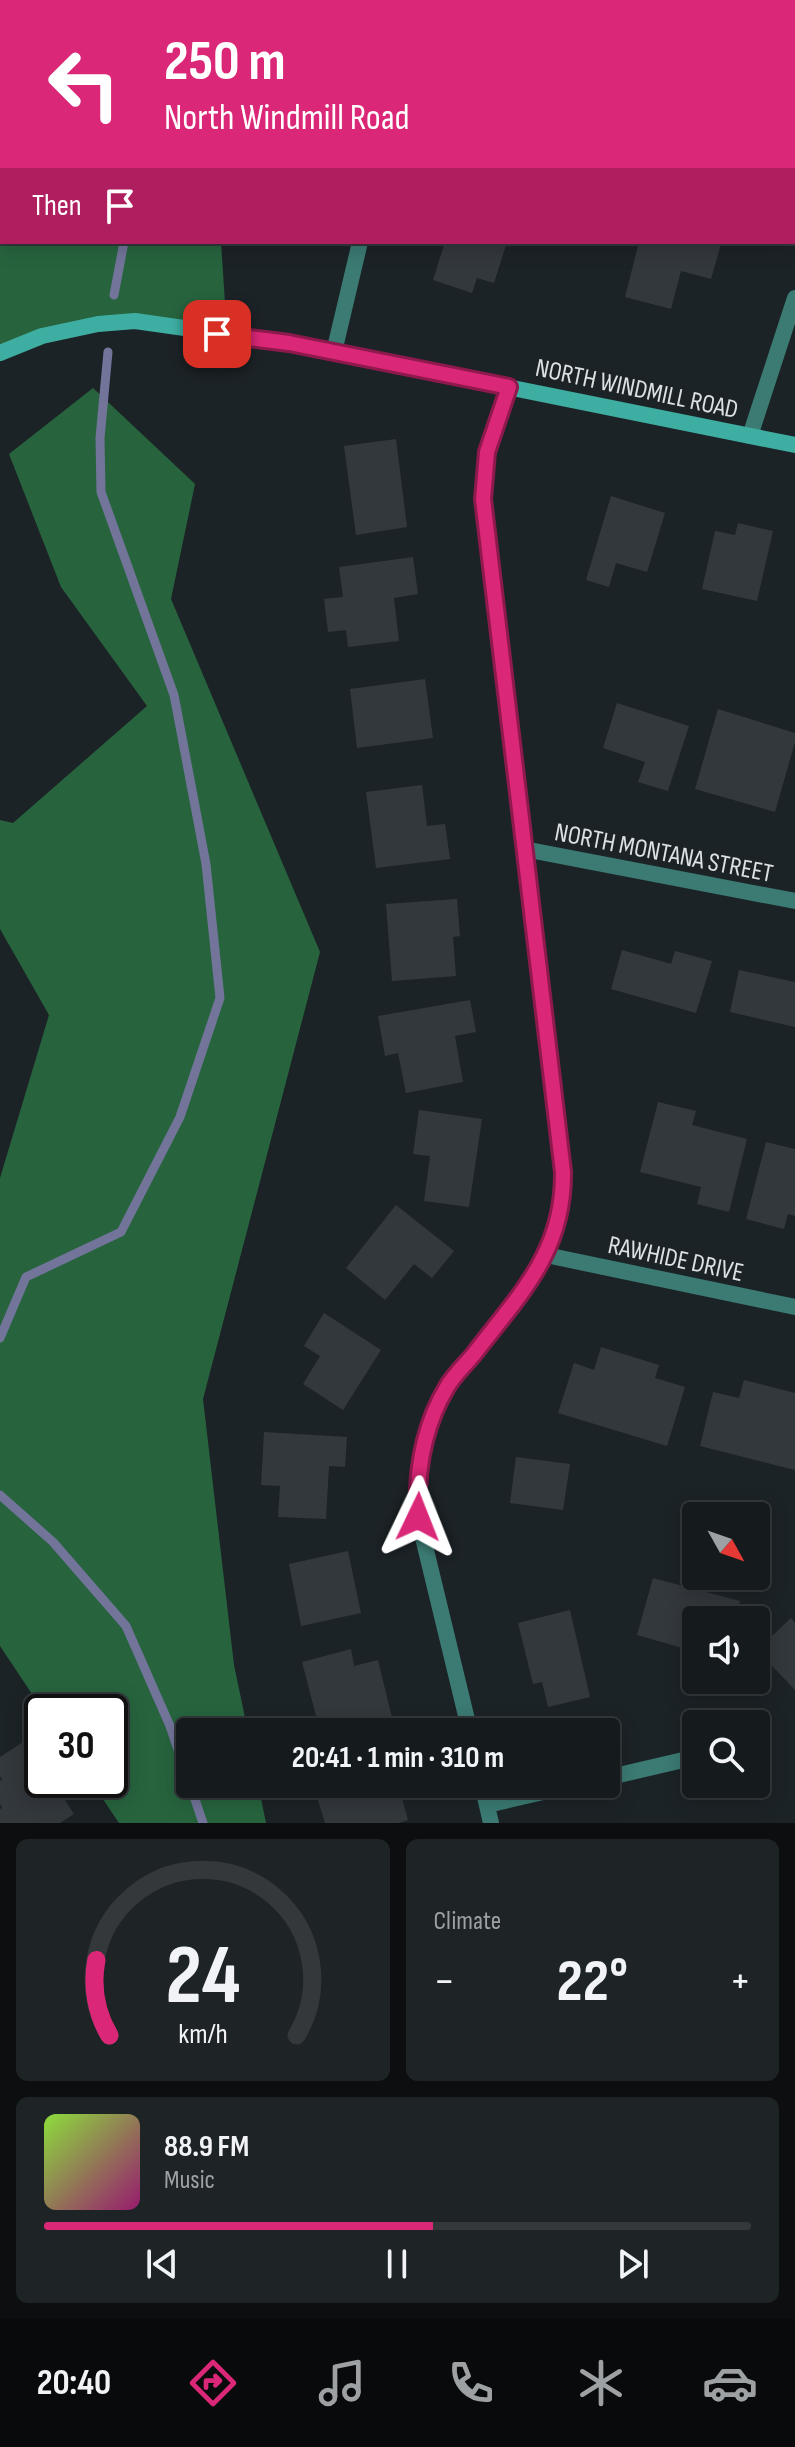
<!DOCTYPE html>
<html lang="en">
<head>
<meta charset="utf-8">
<style>
  body { margin:0; font-family:"Sofia Sans Condensed",sans-serif; background:#1e2325; color:#f1f3f6; height:100vh; display:flex; flex-direction:column; font-size:30px; white-space:nowrap }
  * { box-sizing:border-box; margin:0 }
  p { font-size:26px; color:#9da1a3 }
  .icon { flex:none; width:44px; height:44px; fill:none; stroke:currentColor; stroke-width:2; stroke-linecap:round; stroke-linejoin:round }
  .map { position:relative; height:1823px; overflow:hidden }
  .panel { display:flex; flex-direction:column; gap:16px; padding:16px; background:#0c0e0f; flex:1 }
  .panel>* { flex:none }
  .hud { position:absolute; left:0px; top:0px; width:796px; height:244px; box-shadow:0 4px 20px #0003,0 0 0 2px #34383b; background:#db2777; color:#fff; overflow:hidden }
  .needle { width:52px; rotate:130deg }
  .controls { position:absolute; left:682px; top:1502px; display:grid; gap:16px }
  .controls a { display:grid; place-items:center; width:88px; height:88px; border-radius:8px; background:#151a1c; box-shadow:0 4px 20px #0003,0 0 0 2px #34383b; font-size:40px }
  .speed { position:absolute; left:24px; top:1694px; display:flex; gap:16px; font-size:40px; font-weight:700; text-align:center }
  .speed>* { display:grid; place-content:center; width:104px; height:104px; border-radius:50%; background:#151a1c; box-shadow:0 4px 20px #0003,0 0 0 2px #34383b; line-height:1 }
  .speed .limit { border:4px solid #111; border-radius:12px; background:#fff; color:#111 }
  .pin { position:absolute; display:grid; place-items:center; width:68px; height:68px; color:#fff; margin:-34px; border-radius:16px; box-shadow:0 4px 12px #0006 }
  .me { position:absolute; width:88px; margin:-44px; rotate:2deg; stroke-linejoin:round; filter:drop-shadow(0 0 6px #0008) }
  .turn { display:flex; align-items:center; gap:28px; height:168px; padding:0 32px; font-size:36px }
  .turn .icon { width:104px; height:104px; stroke-width:2.5 }
  .turn b { display:block; font-size:56px; line-height:68px }
  .then { display:flex; align-items:center; height:76px; padding:0 32px; background:#0003; gap:16px; font-size:30px }
  .big { font-size:60px; font-weight:700; line-height:1.1 }
  .panel .tile { flex:1; display:flex; flex-direction:column; justify-content:center; gap:12px; min-width:0; padding:0 28px; border-radius:12px; background:#1e2325 }
  .panel .dial { align-items:center; gap:0 }
  .dial svg { height:208px; overflow:visible; fill:none; stroke:#34383b; stroke-width:7; stroke-linecap:round; text-anchor:middle }
  .dial text { fill:#f1f3f6; stroke:none }
  .song { display:flex; align-items:center; gap:24px }
  .cover { width:96px; height:96px; border-radius:12px; background:linear-gradient(135deg,hsl(90 70% 55%),hsl(320 70% 35%)) }
  .played { height:8px; border-radius:4px; background:linear-gradient(90deg,#db2777 55%,#34383b 55%) }
  .keys { display:flex; justify-content:space-around; direction:ltr }
  .heat { display:flex; justify-content:space-between; align-items:center; font-size:44px; direction:ltr }
  .panel .tiles { flex:1; display:grid; gap:16px; grid-template-columns:1fr 1fr }
  .tile:last-child { grid-column:span 2 }
  .trip { position:absolute; left:176px; top:1718px; width:444px; height:80px; border-radius:8px; background:#151a1c; box-shadow:0 4px 20px #0003,0 0 0 2px #34383b; font-weight:700; line-height:80px; text-align:center }
  .menu { display:flex; height:128px; justify-content:space-around; align-items:center; background:#080a0b; color:#9da1a3 }
  .menu .icon { width:56px; height:56px }
  .menu .on { color:#db2777 }
  .menu b { font-size:36px; color:#f1f3f6 }
  .map>svg:first-child { display:block }
  .forest { fill:#27643e }
  .lines { fill:none; stroke-linecap:round; stroke-linejoin:round }
  .stream { stroke:#72749a; stroke-width:9 }
  .building { fill:#33383d }
  .street { stroke:#3b7b73; stroke-width:16 }
  .secondary { stroke:#3eaea2; stroke-width:16 }
  .route-casing { stroke:#8e194d; stroke-width:20 }
  .route { stroke:#db2777; stroke-width:14 }
  .labels { text-anchor:middle; stroke-width:7; stroke-linejoin:round; paint-order:stroke }
  .street-label { font-size:26px; fill:#dce1e2; stroke:#1c2326 }
</style>
</head>
<body>
<div class="map">
<svg width="795" height="1823" viewBox="0 0 795 1823">
  <rect width="100%" height="100%" fill="#1c2326"/>
  <path class="forest" d="M0 0H204V2H2V242H221L227 334 135 321 0 353Z
    M93 388 195 484 171 599 320 952 203 1399 234 1665 248 1732H190V1784H258L266 1823H119L90 1780H110V1712H44L0 1646V1178L49 1015 0 929V820L13 823 147 706 61 587 9 454Z"/>
  <g class="lines">
    <path class="stream" d="M158 0V2
      M114 295 124 242
      M0 1338 26 1277 121 1232 180 1117 220 998 206 864 174 695 101 492 100 438 108 352
      M0 1495 53 1542 126 1626 170 1726 203 1823"/>
  </g>
  <path class="building" d="M445 242H507L494 283 477 278 472 293 433 280Z
    M639 242H713L721 244 711 279 681 271 671 309 625 297Z
    M396 439 407 527 356 535 344 446Z
    M611 496 665 513 647 572 616 563 609 587 586 580Z
    M738 523 773 531 757 601 702 589 715 531 735 535Z
    M413 557 418 594 394 598 399 641 348 647 346 630 328 632 324 599 343 597 339 567Z
    M425 679 433 738 357 748 350 689Z
    M617 703 689 726 668 791 638 782 645 762 603 748Z
    M718 709 795 733V742L775 812 695 789Z
    M422 785 427 826 445 824 450 859 376 868 366 792Z
    M457 899 460 936 453 937 456 976 392 981 386 904Z
    M622 950 671 964 675 951 712 961 696 1013 611 989Z
    M739 970 795 982V1027L730 1012Z
    M470 1000 476 1032 455 1036 463 1082 406 1093 398 1053 385 1056 378 1016Z
    M658 1102 696 1111 692 1125 747 1139 729 1212 697 1204 701 1187 640 1172Z
    M419 1110 482 1119 469 1207 424 1201 430 1156 413 1154Z
    M766 1142 795 1149V1216L788 1214 784 1229 746 1219Z
    M396 1205 454 1251 432 1278 414 1264 385 1300 346 1268Z
    M324 1313 381 1350 343 1410 303 1384 320 1356 304 1346Z
    M601 1347 659 1365 655 1378 685 1387 667 1446 558 1413 574 1363 594 1370Z
    M744 1380 795 1393V1470L700 1446 713 1392 739 1398Z
    M264 1432 347 1437 345 1467 329 1466 326 1519 278 1517 280 1486 261 1485Z
    M516 1457 570 1464 563 1510 510 1503Z
    M348 1551 361 1613 301 1626 289 1564Z
    M653 1578 740 1601 735 1620H696V1627L692 1626 686 1649 637 1635Z
    M570 1610 590 1697 548 1707 542 1682 533 1684 518 1623Z
    M791 1618 795 1623V1690L757 1650Z
    M351 1649 354 1666 378 1660 394 1726 363 1732 360 1721 320 1731 302 1662Z
    M26 1740 42 1765V1780H52L74 1814 60 1823H0V1809L2 1808 0 1804V1781L2 1780 0 1776V1757Z
    M313 1784H398L408 1820 399 1823H325Z"/>
  <g class="lines">
    <path class="street" d="M426 2 427 0
      M334 352 360 242
      M750 436 795 298
      M524 849 795 901
      M546 1255 795 1307
      M470 1732 418 1517C416 1472 423 1426 447 1387 454 1375 465 1365 474 1354 520 1294 564 1252 563 1172L483 499C483 459 496 425 509 387
      M606 1778 696 1757
      M482 1784 491 1823
      M487 1805 578 1784"/>
    <path class="secondary" d="M0 353 42 336 98 324 135 321 289 343 795 445"/>
  </g>
  <g class="lines">
    <defs>
      <path id="route" d="M217 334 289 343 509 387 487 452 483 499 563 1172C564 1252 520 1294 474 1354 465 1365 454 1375 447 1387 423 1427 416 1472 418 1517"/>
    </defs>
    <use href="#route" class="route-casing"/>
    <use href="#route" class="route"/>
  </g>
  <g class="labels">
    <g class="street-label">
      <text transform="translate(637 388) rotate(12)" y="9">NORTH WINDMILL ROAD</text>
      <text transform="translate(664 852) rotate(11)" y="9">NORTH MONTANA STREET</text>
      <text transform="translate(676 1258) rotate(12)" y="9">RAWHIDE DRIVE</text>
    </g>
  </g>
</svg>
<div class="controls">
<a><svg class="needle" viewBox="-14 -14 28 28"><path d="M0-13l5 13h-10z" fill="#e53935"/><path d="M0 13l5-13h-10z" fill="#9da1a3"/></svg></a>
<a><svg class="icon" aria-label="sound" viewBox="0 0 24 24"><path d="M4 9h4l5-4v14l-5-4H4zM17 9q2 3 0 6"/></svg></a>
<a><svg class="icon" aria-label="search" viewBox="0 0 24 24"><circle cx="10" cy="10" r="6"/><path d="M15 15l6 6"/></svg></a>
</div>
<div class="speed"><div class="limit">30</div></div>
<div class="pin" style="left:217px;top:334px;background:#d93025"><svg class="icon" aria-label="arrive" viewBox="0 0 24 24"><path d="M6 21V4h12l-3 4 3 4H6"/></svg></div>
<svg class="me" style="left:418px;top:1517px" viewBox="-20 -20 40 40"><path d="M0-17L14 15 0 8-14 15z" fill="#db2777" stroke="#fff" stroke-width="4"/></svg>
<div class="trip">20:41 · 1 min · 310 m</div>
<div class="hud">
<div class="turn"><svg class="icon" aria-label="left" viewBox="0 0 24 24"><path d="M17 20v-9H6M10 6l-5 5 5 5"/></svg><div><b>250 m</b>North Windmill Road</div></div>
<div class="then">Then<svg class="icon" aria-label="arrive" viewBox="0 0 24 24"><path d="M6 21V4h12l-3 4 3 4H6"/></svg></div>
</div>
</div>
<section class="panel">
<div class="tiles">
<div class="tile dial"><svg viewBox="0 0 100 80">
<path d="M14 69A42 42 0 1 1 86 69"/>
<path d="M14 69A42 42 0 0 1 9 40" stroke="#db2777"/>
<text x="50" y="56" font-size="32" font-weight="700">24</text>
<text x="50" y="72" font-size="11">km/h</text>
</svg></div>
<div class="tile"><p>Climate</p>
<div class="heat"><a>−</a><b class="big">22°</b><a>+</a></div>
</div>
<div class="tile">
<div class="song"><i class="cover"></i><div><b>88.9 FM</b><p>Music</p></div></div>
<div class="played"></div>
<div class="keys"><svg class="icon" aria-label="previous" viewBox="0 0 24 24"><path d="M18 5L8 12l10 7zM5 5v14"/></svg><svg class="icon" aria-label="pause" viewBox="0 0 24 24"><path d="M8 5v14M16 5v14"/></svg><svg class="icon" aria-label="next" viewBox="0 0 24 24"><path d="M6 5l10 7-10 7zM19 5v14"/></svg></div>
</div>
</div>
</section>
<nav class="menu">
<b>20:40</b>
<svg class="icon on" aria-label="directions" viewBox="0 0 24 24"><path d="M12 3l9 9-9 9-9-9zM9 14v-3h6M13 9l2 2-2 2"/></svg>
<svg class="icon" aria-label="music" viewBox="0 0 24 24"><path d="M9 18V5l10-2v13"/><circle cx="6" cy="18" r="3"/><circle cx="16" cy="16" r="3"/></svg>
<svg class="icon" aria-label="phone" viewBox="0 0 24 24"><path d="M5 4h4l2 5-3 2q2 4 5 5l2-3 5 2v4C11 20 4 13 5 4z"/></svg>
<svg class="icon" aria-label="climate" viewBox="0 0 24 24"><path d="M12 3v18M4 7l16 10M4 17L20 7"/></svg>
<svg class="icon" aria-label="car" viewBox="0 0 24 24"><path d="M5 17H2v-5l4-1 3-4h7l3 4 3 1v5h-3M9 17h6M6 11h13"/><circle cx="7" cy="17" r="2"/><circle cx="17" cy="17" r="2"/></svg>
</nav>
</body>
</html>
